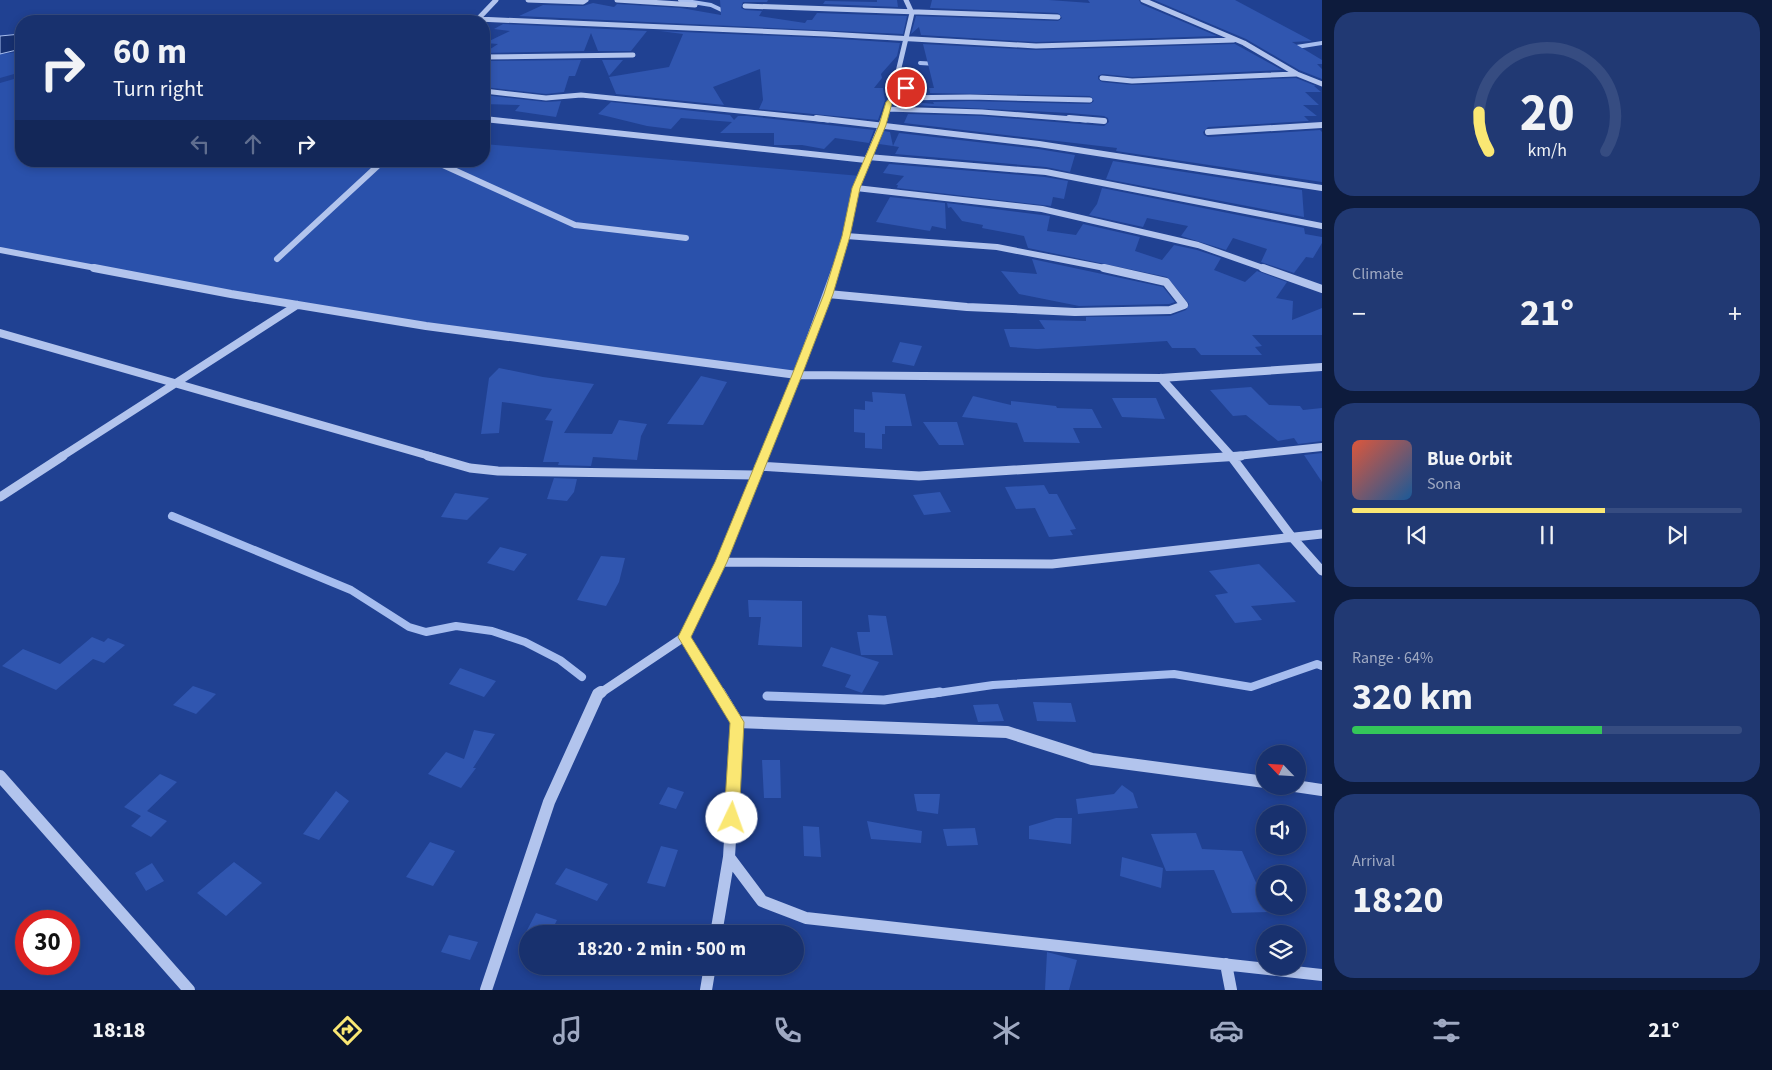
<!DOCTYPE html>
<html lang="en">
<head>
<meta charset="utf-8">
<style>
  body { margin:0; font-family:"Source Sans 3",sans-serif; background:#213973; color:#f1f3f6; height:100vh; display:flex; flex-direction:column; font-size:19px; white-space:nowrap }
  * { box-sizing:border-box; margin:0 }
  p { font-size:16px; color:#9fa9c2 }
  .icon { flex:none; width:28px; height:28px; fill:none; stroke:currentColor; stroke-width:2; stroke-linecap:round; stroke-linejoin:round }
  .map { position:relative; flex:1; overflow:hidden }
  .sheet { display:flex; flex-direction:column; gap:12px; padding:12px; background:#0d1b3c; width:450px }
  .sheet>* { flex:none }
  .guide { position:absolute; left:15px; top:15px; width:475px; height:152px; border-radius:20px; box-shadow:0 2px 8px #0003,0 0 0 1px #364c81; background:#18316e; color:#f1f3f6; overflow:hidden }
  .needle { width:32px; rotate:295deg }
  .buttons { position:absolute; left:1256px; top:745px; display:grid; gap:10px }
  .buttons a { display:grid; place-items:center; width:50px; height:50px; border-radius:50%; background:#18316e; box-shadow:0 2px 8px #0003,0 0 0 1px #364c81; font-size:25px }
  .speed { position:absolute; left:15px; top:910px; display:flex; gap:10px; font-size:25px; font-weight:700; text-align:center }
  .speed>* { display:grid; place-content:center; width:65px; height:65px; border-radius:50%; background:#18316e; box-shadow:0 2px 8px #0003,0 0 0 1px #364c81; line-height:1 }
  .speed .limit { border:8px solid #d22; background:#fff; color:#111 }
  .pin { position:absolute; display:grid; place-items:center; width:42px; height:42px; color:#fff; margin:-21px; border:2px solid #fff; border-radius:50%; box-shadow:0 1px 5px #0007 }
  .me { position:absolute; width:55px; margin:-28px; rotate:3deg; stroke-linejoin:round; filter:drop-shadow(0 0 4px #0008) }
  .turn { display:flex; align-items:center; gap:18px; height:105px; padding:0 15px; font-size:22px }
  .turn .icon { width:65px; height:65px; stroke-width:2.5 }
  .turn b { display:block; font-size:35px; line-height:42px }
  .lanes { display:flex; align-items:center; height:48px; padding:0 15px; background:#0003; justify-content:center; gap:25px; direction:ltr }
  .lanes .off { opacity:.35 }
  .big { font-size:38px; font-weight:700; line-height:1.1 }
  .sheet .card { flex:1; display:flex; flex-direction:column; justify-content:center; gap:8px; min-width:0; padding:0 18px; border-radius:20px; background:#213973 }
  .sheet .dial { align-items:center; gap:0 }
  .dial svg { height:130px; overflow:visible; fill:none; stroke:#364c81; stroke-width:7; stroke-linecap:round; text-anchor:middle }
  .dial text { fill:#f1f3f6; stroke:none }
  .song { display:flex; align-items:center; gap:15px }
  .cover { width:60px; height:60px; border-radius:8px; background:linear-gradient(135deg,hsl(10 70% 55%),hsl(210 70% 35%)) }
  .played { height:5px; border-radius:2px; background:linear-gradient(90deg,#fae773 65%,#364c81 65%) }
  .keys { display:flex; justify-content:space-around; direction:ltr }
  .heat { display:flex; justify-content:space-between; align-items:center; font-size:28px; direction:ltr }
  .charge { height:8px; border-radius:4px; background:linear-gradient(90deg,#34c759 64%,#364c81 0) }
  .trip { position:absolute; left:519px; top:925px; width:285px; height:50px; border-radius:25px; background:#18316e; box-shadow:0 2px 8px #0003,0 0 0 1px #364c81; font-weight:700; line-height:50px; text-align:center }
  .dock { display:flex; height:80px; justify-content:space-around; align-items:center; background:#0a142c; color:#9fa9c2 }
  .dock .icon { width:35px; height:35px }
  .dock .selected { color:#fae773 }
  .dock b { font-size:22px; color:#f1f3f6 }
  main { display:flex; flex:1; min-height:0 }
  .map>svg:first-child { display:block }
  .green { fill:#2a51ab }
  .water { fill:#163071; stroke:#a6bdef }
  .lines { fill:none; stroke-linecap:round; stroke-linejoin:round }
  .stream-far2 { stroke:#a6bdef; stroke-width:4 }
  .stream-far1 { stroke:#a6bdef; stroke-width:8 }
  .stream { stroke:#a6bdef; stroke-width:9 }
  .building { fill:#3056b0 }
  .minor-far4 { stroke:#b2c4ed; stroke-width:5 }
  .minor-far3 { stroke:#b2c4ed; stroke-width:6 }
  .minor-far2 { stroke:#b2c4ed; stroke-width:8 }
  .minor-far1 { stroke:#b2c4ed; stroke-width:9 }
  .minor { stroke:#b2c4ed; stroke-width:12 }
  .route { fill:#fae773; stroke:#a2964b }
</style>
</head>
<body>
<main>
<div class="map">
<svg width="1322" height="990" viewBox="0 0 1322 990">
  <rect width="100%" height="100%" fill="#204192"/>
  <path class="green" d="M407 14 401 21H339Z
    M21 52V72L0 78V54Z
    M21 77V161H484V144L861 176 828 294 797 375 426 326 0 250V83Z"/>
  <path class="water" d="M21 34V49L0 54V36Z"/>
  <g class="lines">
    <path class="stream-far2" d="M680 0 711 5 728 13
      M1290 48 1322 43
      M920 63 937 64"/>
    <path class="stream-far1" d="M172 516 351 590 409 627 426 632 456 626 492 631 525 642 560 660 582 677
      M931 694 993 685 1174 674 1251 687 1317 664 1322 666"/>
    <path class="stream" d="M767 696 884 700 940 692"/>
  </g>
  <path class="building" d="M720 0H768L767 2H743L741 8 745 10 762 11 759 16 805 23 807 20H812L817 13 907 16 903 34 519 16 543 5 583 6 593 3 614 7 617 4 681 8 721 15Z
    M877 0H897L898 7 823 4 825 1 877 2Z
    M932 0H1049L1090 3 1088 0H1139L1141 4 1217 36 1036 42 921 35 919 27 911 34 916 16 1058 21 1062 18 1058 13 930 8Z
    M1154 0H1235L1312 41 1292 42 1322 60V64H1317L1322 69V79L1299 70 1246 39Z
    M503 24 647 31 631 51H598L591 33 584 51 484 53 498 44 485 43 510 31 494 29Z
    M660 31 826 38 900 43 897 56 881 74 882 78 874 88H883L885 100 878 120 759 109 763 100 760 69 713 87 724 105 616 94 609 77 669 67 683 34Z
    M923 44 1036 50 1235 44 1282 70 1132 77 1102 74 1098 76V79L1102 82 1132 85 1296 78 1316 86H1314L1321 92H1305L1319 105H1303L1317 116H1304L1309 121 1208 127 1203 132 1204 135 1208 137 1320 130 1322 132V182L1116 151 1117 148 904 123 908 114 982 116 1104 126 1109 122 1108 118 1104 116 1069 113 912 105 913 102 934 104 933 102 970 101 1090 104 1094 101 1090 96 930 93 929 88H934Z
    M581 60 575 76H569L564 92 546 94 484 87V61Z
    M602 60H623L609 76Z
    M484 95 546 102 561 101 556 117 515 111 520 105 484 104Z
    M611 102 730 115 734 120 738 116H747L874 130 869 143 835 138 824 149 802 145H774V133H720L732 122 681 118 671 129 647 126 598 114Z
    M884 131 890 132 893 146 879 144Z
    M899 133 1038 149 1075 155 1070 172 1046 167 895 154 899 147 893 146Z
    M1113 161 1302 190 1304 217 1106 179Z
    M889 164 1045 177 1068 181 1064 199 1053 197 1051 206 897 188 898 185H896L904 176 883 173Z
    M1102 188 1304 228 1305 234 1322 237V243L1313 258 1306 257 1294 273 1261 262 1267 249 1233 238 1226 250 1181 236 1188 226 1147 218 1143 227 1089 215 1097 204Z
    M890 197 945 203 946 229 932 226 930 231 876 222Z
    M947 203 1050 216 1047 231 1076 235 1083 224 1140 237 1135 251 1162 260 1174 245 1197 250 1221 258 1214 270 1245 282 1257 271 1287 282 1276 298 1293 301 1292 320 1322 308V335H1252L1262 346 1255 347 1262 355H1201L1195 348H1172L1167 341 1037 349 1010 347 1004 329H1045L1039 320 1086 321V317L1170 316 1186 310 1189 304 1167 277 1028 248 1024 236 982 228 983 225 962 221 951 207 948 208Z
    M1032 259 1163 287 1175 302 1169 304 1079 306 1019 294 1001 271 1037 274Z
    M900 342 922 346 914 366 892 362Z
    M499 368 543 377 594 384 564 433 612 434 619 420 647 424 641 436 637 460 593 457 591 466 558 465 559 462H543L553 421 545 420 552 409 502 402 499 433 481 434 489 378Z
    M701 376 727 382 703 425 667 424Z
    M1251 387 1269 405 1300 406 1303 410 1322 408V441L1298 444 1294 438 1278 441 1246 415 1233 416 1210 390Z
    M872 392 905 394 912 426H885V434H882V449L865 448V433L854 432V409L865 410V401L873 402Z
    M973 396 1011 405V401L1056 406 1057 408 1092 409 1102 428H1073L1080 443 1024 442 1017 423 962 417Z
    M1112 398H1156L1165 419 1122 417Z
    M923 422H957L964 445H939Z
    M1322 453V482L1304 455Z
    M554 478 577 479 574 492 567 501 547 499Z
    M1044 485 1049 494H1057L1076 529 1070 530 1073 535 1049 537 1035 508 1016 509 1005 487Z
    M940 492 951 512 924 515 913 495Z
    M455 493 489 498 467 520 441 517Z
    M500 547 527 554 514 571 487 563Z
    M601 556 625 558 619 582 606 606 577 600Z
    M1259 564 1296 602 1251 606 1262 620 1235 623 1215 595 1228 593 1209 571Z
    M748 600 802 601V647L758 645 761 617H749Z
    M868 615 886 616 893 655H861L857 632H870Z
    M92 637 104 642 108 638 125 645 104 663 93 659 56 690 2 666 23 649 60 664Z
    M831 647 879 662 862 693 845 687 851 675 822 666Z
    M460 668 496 681 484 697 449 684Z
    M193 686 216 694 196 714 173 705Z
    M1033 702 1071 703 1076 722 1037 721Z
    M998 704 1004 721 978 722 973 705Z
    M474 730 495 734 473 768H476L461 788 428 774 446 752 464 759Z
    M762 760H780L781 798H764Z
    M160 774 177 782 147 811 167 821 151 837 131 826 141 816 124 807Z
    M1122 785 1133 793 1138 808 1078 814 1076 799 1114 794Z
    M668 787 684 792 676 809 659 804Z
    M336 791 349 801 319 840 303 834Z
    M914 794H940L938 814 917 811Z
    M1056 818H1072L1071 844 1029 839V826Z
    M867 821 922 831 921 843 871 839Z
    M803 826 819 827 821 857 804 856Z
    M975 828 978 845 947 846 943 829Z
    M1196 833 1202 849 1242 851 1269 912 1232 913 1214 870 1166 871 1151 834Z
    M430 842 455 851 433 886 406 877Z
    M661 846 678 850 665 887 647 883Z
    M1122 857 1163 868 1161 888 1120 876Z
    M234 862 262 883 226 916 197 893Z
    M152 863 164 881 146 891 135 873Z
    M566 868 608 884 597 901 555 884Z
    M536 913 557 920 550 934H525Z
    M449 935 478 942 470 960 441 952Z
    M1047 952 1077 960 1069 990H1045Z"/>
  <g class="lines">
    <path class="minor-far4" d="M528 0 583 2 586 0
      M617 0 695 5
      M1143 0 1244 43 1297 74 1322 84
      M745 6 1058 17
      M478 19 826 34 1036 46 1234 40
      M477 20 496 0
      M484 57 633 55
      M1102 78 1132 81 1296 74
      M484 91 546 98 581 95 828 120
      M895 98 970 97 1090 100
      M887 109 982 112 1086 120
      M484 119 490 120
      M884 120 889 102 906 88 898 72 912 13 906 0"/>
    <path class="minor-far3" d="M816 118 1039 144 1322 188
      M1069 118 1104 121
      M484 119 866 160
      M1208 132 1322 125
      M868 157 1046 172 1322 226
      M434 161 575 225 686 238
      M856 188 1042 209 1198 245 1266 269
      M846 236 997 247 1110 269
      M0 250 101 269
      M277 259 383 161
      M836 269 846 236 856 188 884 118"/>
    <path class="minor-far2" d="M94 268 231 294 426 326 797 375 1161 378 1322 367
      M1263 268 1322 289
      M828 294 967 307 1075 312 1170 310 1184 305 1166 282 1104 268
      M0 333 433 457
      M1161 378 1232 457
      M61 457 297 305
      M764 457 797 375 836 268
      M1228 457 1322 447"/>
    <path class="minor-far1" d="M428 456 470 468 498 471 755 475
      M1231 456 1291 536 1322 571
      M759 466 919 476 1241 456
      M0 497 63 456
      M721 562 1052 564 1322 534
      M599 694 684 637
      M719 694 684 637 721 562 764 456"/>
    <path class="minor" d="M719 692 737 722 729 857 762 901 806 918 1322 975
      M737 722 1007 732 1092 759 1265 782
      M0 776 189 990
      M1295 786 1322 790
      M716 934 729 857
      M1226 964 1231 990
      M486 990 549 802 598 694 601 692
      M706 990 710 966"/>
  </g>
  <path class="route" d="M906 86 909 88 908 90 892 103 886 125 860 188 850 236 833 294 802 375 727 562 691 637 744 722 739 818 737 823 732 824 726 823 724 818 730 723 678 637 715 562 792 375 824 294 842 236 852 188 879 125 886 102Z"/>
</svg>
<div class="buttons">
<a><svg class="needle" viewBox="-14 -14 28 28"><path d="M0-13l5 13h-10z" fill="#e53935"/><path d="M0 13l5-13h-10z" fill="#9fa9c2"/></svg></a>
<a><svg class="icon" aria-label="sound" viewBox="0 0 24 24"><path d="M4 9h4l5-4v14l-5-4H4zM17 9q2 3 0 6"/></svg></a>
<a><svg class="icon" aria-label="search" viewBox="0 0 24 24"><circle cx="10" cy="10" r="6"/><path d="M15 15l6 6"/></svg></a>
<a><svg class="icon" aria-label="layers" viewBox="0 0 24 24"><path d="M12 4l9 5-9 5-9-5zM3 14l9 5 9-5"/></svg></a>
</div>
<div class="speed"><div class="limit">30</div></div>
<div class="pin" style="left:906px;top:88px;background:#d93025"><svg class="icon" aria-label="arrive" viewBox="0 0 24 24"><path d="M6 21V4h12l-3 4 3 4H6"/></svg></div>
<svg class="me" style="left:732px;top:818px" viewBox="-20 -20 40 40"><circle r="19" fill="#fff"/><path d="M0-13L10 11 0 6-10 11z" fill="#fae773"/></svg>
<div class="trip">18:20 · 2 min · 500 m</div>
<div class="guide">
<div class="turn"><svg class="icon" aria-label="right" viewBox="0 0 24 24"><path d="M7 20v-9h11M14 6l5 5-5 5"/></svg><div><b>60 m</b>Turn right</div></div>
<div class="lanes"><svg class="icon off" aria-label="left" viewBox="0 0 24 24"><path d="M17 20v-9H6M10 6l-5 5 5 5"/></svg><svg class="icon off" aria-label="ahead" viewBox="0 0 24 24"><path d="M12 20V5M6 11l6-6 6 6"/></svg><svg class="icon" aria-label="right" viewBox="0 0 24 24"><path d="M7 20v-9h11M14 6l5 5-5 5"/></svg></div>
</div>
</div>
<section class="sheet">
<div class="card dial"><svg viewBox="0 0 100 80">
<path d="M14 69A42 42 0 1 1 86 69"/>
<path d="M14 69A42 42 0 0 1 8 45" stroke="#fae773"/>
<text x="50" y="56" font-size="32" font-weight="700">20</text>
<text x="50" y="72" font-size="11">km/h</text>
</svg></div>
<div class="card"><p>Climate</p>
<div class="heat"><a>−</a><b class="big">21°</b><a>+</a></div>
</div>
<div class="card">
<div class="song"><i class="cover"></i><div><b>Blue Orbit</b><p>Sona</p></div></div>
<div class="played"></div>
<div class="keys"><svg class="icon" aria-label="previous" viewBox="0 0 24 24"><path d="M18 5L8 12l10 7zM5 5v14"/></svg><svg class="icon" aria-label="pause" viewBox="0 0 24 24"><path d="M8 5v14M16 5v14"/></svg><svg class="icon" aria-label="next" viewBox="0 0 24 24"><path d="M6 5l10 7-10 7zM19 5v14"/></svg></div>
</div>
<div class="card"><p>Range · 64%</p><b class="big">320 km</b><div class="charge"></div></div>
<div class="card"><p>Arrival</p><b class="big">18:20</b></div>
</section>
</main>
<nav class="dock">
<b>18:18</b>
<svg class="icon selected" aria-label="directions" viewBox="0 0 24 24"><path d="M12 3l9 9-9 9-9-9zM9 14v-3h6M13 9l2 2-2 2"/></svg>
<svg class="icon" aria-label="music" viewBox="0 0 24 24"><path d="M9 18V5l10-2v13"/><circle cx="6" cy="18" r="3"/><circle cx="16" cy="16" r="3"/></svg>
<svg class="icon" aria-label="phone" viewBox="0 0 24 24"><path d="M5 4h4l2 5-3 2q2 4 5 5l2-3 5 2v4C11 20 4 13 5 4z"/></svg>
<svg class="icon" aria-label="climate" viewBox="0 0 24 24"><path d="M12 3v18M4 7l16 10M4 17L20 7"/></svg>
<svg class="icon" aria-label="car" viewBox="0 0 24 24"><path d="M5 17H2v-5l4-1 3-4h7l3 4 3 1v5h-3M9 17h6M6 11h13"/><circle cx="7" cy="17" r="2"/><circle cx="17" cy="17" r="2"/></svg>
<svg class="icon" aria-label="filters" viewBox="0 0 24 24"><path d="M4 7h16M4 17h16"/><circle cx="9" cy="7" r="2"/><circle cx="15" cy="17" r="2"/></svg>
<b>21°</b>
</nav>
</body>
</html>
